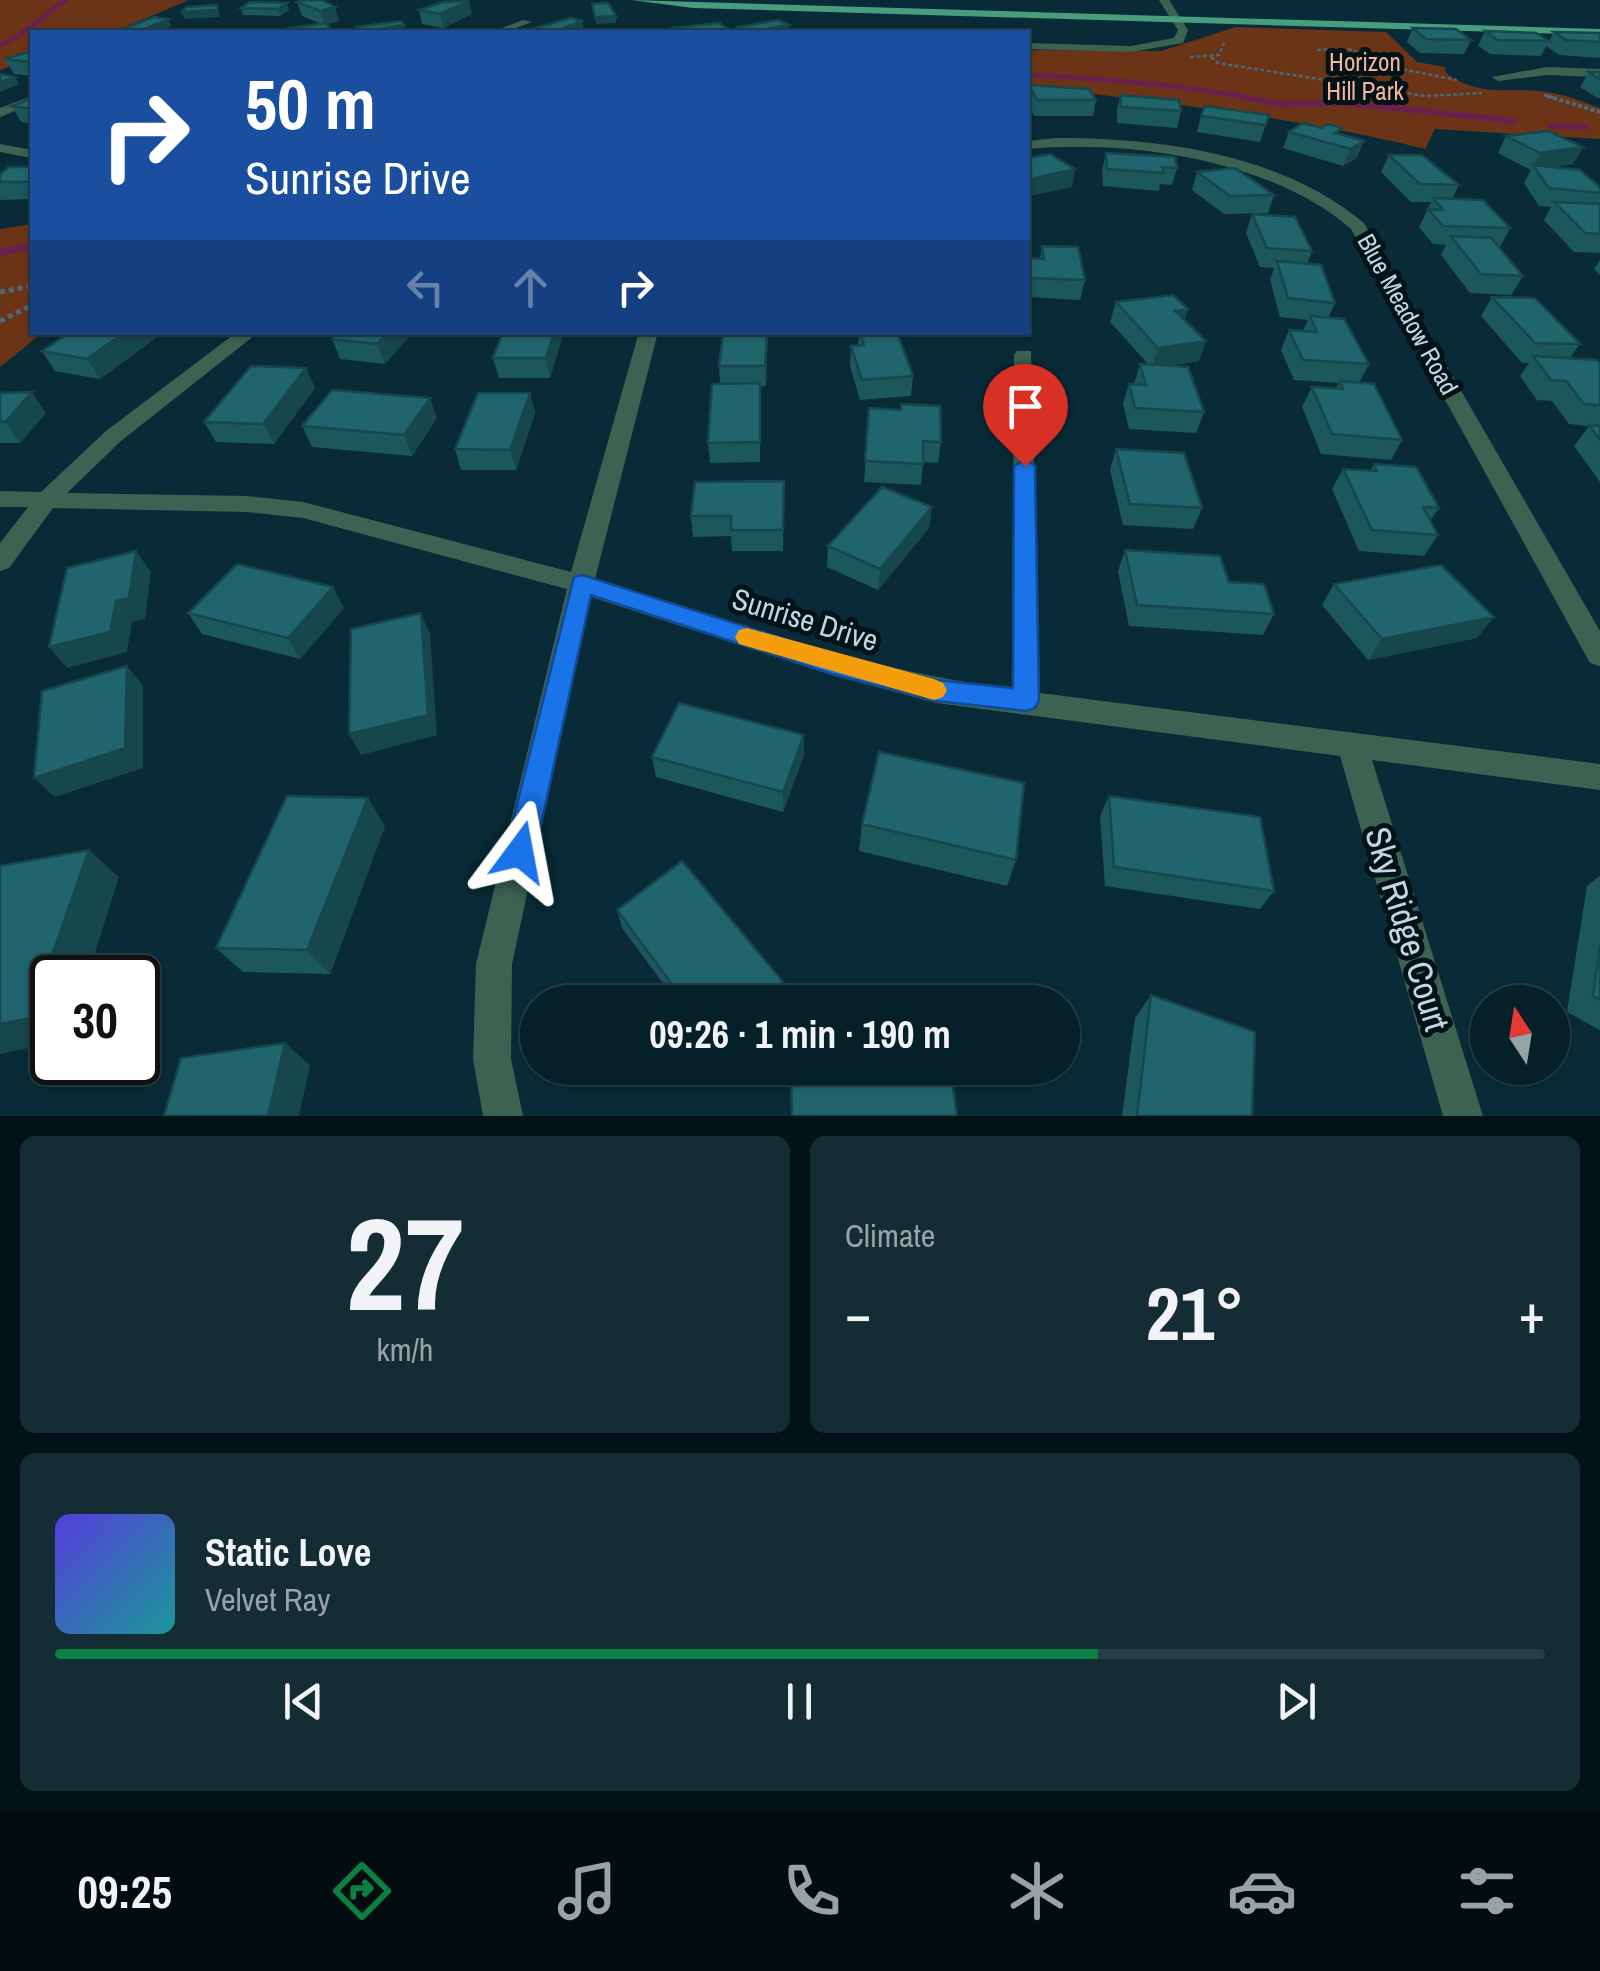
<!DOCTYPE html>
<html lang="en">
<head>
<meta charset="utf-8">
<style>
  body { margin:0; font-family:"Archivo Narrow",sans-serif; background:#142d35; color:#f1f3f6; height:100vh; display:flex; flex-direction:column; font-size:38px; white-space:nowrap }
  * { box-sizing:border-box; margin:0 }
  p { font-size:32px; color:#98a3a8 }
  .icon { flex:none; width:55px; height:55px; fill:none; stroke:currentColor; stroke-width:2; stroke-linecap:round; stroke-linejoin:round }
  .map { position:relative; height:1116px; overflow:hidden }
  .details { display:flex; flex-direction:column; gap:20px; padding:20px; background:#031217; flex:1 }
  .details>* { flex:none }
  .top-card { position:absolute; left:30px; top:30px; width:1000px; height:305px; border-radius:0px; box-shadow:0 2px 8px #0004,0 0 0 2px #273e46; background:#1a4fa0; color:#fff; overflow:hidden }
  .needle { width:65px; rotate:348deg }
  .controls { position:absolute; left:1470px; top:985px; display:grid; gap:20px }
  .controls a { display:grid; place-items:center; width:100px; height:100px; border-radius:50%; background:#062029; box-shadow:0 2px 8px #0004,0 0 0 2px #273e46; font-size:50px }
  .speed { position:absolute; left:30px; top:955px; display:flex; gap:20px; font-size:50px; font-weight:700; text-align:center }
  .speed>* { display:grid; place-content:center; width:130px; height:130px; border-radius:50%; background:#062029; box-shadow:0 2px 8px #0004,0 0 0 2px #273e46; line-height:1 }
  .speed .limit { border:5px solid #111; border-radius:15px; background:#fff; color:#111 }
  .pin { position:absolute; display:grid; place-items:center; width:85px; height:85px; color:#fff; margin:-102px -42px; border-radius:50% 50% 50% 0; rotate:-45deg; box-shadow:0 0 10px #0007 }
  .pin .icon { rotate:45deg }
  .me { position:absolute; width:110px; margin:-55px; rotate:13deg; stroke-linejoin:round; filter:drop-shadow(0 0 8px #0008) }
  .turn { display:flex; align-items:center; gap:35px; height:210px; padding:0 50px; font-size:45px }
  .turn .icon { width:130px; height:130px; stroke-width:2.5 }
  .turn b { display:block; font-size:70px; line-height:85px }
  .lanes { display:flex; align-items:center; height:95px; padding:0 50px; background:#0003; justify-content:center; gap:50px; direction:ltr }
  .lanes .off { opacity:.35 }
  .big { font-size:75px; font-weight:700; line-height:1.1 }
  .details .card { flex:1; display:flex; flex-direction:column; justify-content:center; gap:15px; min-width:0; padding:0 35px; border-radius:15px; background:#142d35 }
  .details .dial { align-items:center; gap:0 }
  .dial b { font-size:130px; line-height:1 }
  .song { display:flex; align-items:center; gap:30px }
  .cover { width:120px; height:120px; border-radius:15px; background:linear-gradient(135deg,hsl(250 70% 55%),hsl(180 70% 35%)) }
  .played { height:10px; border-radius:5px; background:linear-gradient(90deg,#0b8043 70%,#273e46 70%) }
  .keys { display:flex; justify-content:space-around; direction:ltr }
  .heat { display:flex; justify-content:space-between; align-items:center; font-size:55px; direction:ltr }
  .details .tiles { flex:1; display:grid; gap:20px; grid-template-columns:1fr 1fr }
  .card:last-child { grid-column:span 2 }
  .trip { position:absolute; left:520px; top:985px; width:560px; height:100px; border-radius:50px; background:#062029; box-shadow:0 2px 8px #0004,0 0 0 2px #273e46; font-weight:700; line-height:100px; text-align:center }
  .tabs { display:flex; height:160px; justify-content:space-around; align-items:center; background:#020d10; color:#98a3a8 }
  .tabs .icon { width:70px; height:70px }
  .tabs .selected { color:#0b8043 }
  .tabs b { font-size:45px; color:#f1f3f6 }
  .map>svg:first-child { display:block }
  .green { fill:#6c3416 }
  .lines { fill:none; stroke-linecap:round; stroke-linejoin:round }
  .stream-far2 { stroke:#68214c; stroke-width:5 }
  .stream-far1 { stroke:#68214c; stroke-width:6 }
  .stream { stroke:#68214c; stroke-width:8 }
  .path-far2 { stroke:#4a6974; stroke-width:2.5; stroke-dasharray:4 2.5; stroke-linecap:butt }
  .path-far1 { stroke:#4a6974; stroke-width:4; stroke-dasharray:4 2.5; stroke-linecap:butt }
  .path { stroke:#4a6974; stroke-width:5; stroke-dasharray:5 4; stroke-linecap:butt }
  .minor { fill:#3c6252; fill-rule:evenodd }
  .major { fill:#489d7d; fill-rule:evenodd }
  .wall { fill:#1c575e }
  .shaded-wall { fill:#16474c }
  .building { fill:#20656d; stroke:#16474c; stroke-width:2.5 }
  .route { fill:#1a73e8; stroke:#114b97; stroke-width:2.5 }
  .slow { fill:#f59e0b }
  .labels { text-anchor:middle; stroke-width:10; stroke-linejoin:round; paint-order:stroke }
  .far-park-label { font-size:25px; fill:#f6b596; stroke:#021219 }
  .far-street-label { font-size:25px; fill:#c0d7e1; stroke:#021219 }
  .street-label { font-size:30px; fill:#c0d7e1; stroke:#021219 }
  .near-street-label { font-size:35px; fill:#c0d7e1; stroke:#021219 }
</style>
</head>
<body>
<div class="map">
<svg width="1600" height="1116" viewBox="0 0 1600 1116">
  <rect width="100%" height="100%" fill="#082b37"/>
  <path class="green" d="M0 0H189L113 32H32V59L0 70Z
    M1236 27 1386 32 1417 62 1445 67 1446 73C1482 99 1510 86 1546 92 1564 94 1583 102 1600 108V139L1435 129 1425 149C1294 116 1161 103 1028 86V50L1161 51Z
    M32 224V332L42 333 0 367V229Z"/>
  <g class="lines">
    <path class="stream-far2" d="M0 45C27 34 42 15 66 0
      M1028 75C1103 79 1177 84 1250 98"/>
    <path class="stream-far1" d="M1238 96 1278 104 1347 103 1515 121
      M1550 126 1586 127"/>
    <path class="stream" d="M0 252 32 246"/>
    <path class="path-far2" d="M1348 49 1406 70 1457 80
      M1317 50 1331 49
      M1190 57 1219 55 1224 43
      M1211 57 1218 63 1425 96 1482 93
      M1544 95 1555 98"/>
    <path class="path-far1" d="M1547 96 1600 112"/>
    <path class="path" d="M0 292 32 286
      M0 321 32 305"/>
    <path class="minor" d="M1159 0H1169L1188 30 1183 43 1131 52 1028 49V43L1131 46 1174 38 1178 30Z
      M523 20 532 22 505 32H491Z
      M1547 67 1600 69V77L1547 75 1498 81 1492 77Z
      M32 96V104L0 117V108Z
      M1057 138C1161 138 1282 154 1364 223L1600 631V666L1590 663 1351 229C1272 160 1130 139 1028 149V141Z
      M0 144 32 150V158L0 152Z
      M237 332H259L121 441 67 493 246 496 303 502 571 572 639 332H658L595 579C733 622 868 671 1012 689L1014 355 1017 351H1031L1040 693 1600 764V790L1372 760 1483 1116H1443L1340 756 937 703 832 675 591 597 512 964 511 1059 523 1116H483L473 1059 476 964 567 589 303 518 246 512 53 508 9 568 0 571V543L28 507H0V491L41 492 106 431Z"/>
    <path class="major" d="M631 0 1600 29V35L693 8Z"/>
  </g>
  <path class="wall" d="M307 0 339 21 327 24 331 32H277L322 24 302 16 297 2Z
    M250 2 289 10 280 16 243 15 241 8Z
    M419 10 472 14 443 28 422 24Z
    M168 19 171 26 156 32H127L125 28Z
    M1413 28 1471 40 1464 54 1420 53 1407 42Z
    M1485 31 1549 41 1554 32 1600 33V58L1559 55 1546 46 1541 56 1490 54 1478 46Z
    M32 51V76L14 74 5 59Z
    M1589 72H1600V98H1597L1580 87Z
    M1029 85 1096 100 1093 116H1034L1028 103Z
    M1120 95 1181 111 1177 128 1117 123V111Z
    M32 98V124L21 122 12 106Z
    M1269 115 1260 142 1197 132 1201 116Z
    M1289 132 1340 134 1364 141 1357 158 1343 166 1283 148Z
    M1506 136 1583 147 1573 164 1552 167 1600 187V253L1574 252 1544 220 1551 207 1539 206 1524 183 1531 170 1498 153Z
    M1106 153 1177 168 1172 185 1160 184 1159 191 1103 186 1102 170Z
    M1389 155 1459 185 1452 199 1510 228 1500 247H1498L1523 276 1511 295 1470 293 1441 255 1446 245 1433 244 1419 227 1431 202H1411L1381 172Z
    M1028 158 1075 169 1072 187 1028 196Z
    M32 167V199L0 200V174Z
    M1197 172 1274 195 1268 213 1224 214 1192 190Z
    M1252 214 1312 251 1307 264 1335 303 1328 318 1369 364 1359 383 1402 440 1391 460 1321 454 1302 407 1312 387 1336 388 1339 383 1294 380 1281 350 1289 330 1303 331 1308 320 1280 317 1270 280 1274 268 1260 267 1246 233Z
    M1042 246 1085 280 1080 300 1028 297V258H1040Z
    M1600 260V275L1594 269Z
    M1492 297 1580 344 1570 358 1600 364V482L1574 446 1589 426 1569 424 1552 401 1537 400 1520 376 1529 363H1522L1481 316Z
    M1116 302 1188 309 1184 320 1199 361 1168 366 1204 412 1196 433 1129 429 1123 404 1129 384H1134L1140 364 1149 365 1110 322Z
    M164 332 100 379 55 371 42 351Z
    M413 332 385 364 340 359 332 339Z
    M564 332 550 378H499L493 358Z
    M723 332H768L766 386H760V462L710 463 708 443 720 384 719 366Z
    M859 332 913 376 911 396 860 400 850 366 851 346H858Z
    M306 368 315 388 274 444 216 442 204 422Z
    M0 393 46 413 20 443H0Z
    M530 393 535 413 516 470H461L455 449Z
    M869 408 941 442 938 463 923 462 921 485 864 482Z
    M437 418 412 456 312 447 302 426Z
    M1116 449 1202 508 1193 529 1123 525 1110 470Z
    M1374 464 1439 508 1430 521 1438 535 1424 556 1359 551 1332 489 1343 469 1370 471Z
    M784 481 783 551H732L731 536 693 537 691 516Z
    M932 507 929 528 878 590 827 567 828 546Z
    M1125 550 1229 582 1274 614 1263 635 1129 626 1118 571Z
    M1334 584 1477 638 1368 660 1322 605Z
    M344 608 300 659 202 634 188 613Z
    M804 755 783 812 656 777 652 757Z
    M1109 796 1274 891 1260 909 1105 886 1100 816Z
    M862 824 1016 860 1007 886 859 851Z
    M385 826 330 974 243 972 216 948Z
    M1600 876V1030L1567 1012 1587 886Z
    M617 910 784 999 780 1002H677L622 928Z
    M1151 995 1252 1116H1122L1135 1018Z"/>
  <path class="shaded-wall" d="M469 1 472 14 443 28 440 14Z
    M287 3 289 10 280 16 278 9Z
    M217 5 220 17 185 19 182 12Z
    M335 7 339 21 325 25 320 11Z
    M616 16V23L596 24 595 17Z
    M168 19 171 26 156 32H143L142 30Z
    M582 21 584 32H554Z
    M404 25 406 32H359Z
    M789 25V32H749Z
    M727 28 728 32H701Z
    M15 77 19 84 0 92V82Z
    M1364 141 1357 158 1343 166 1350 149Z
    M1583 147 1573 164 1536 169 1533 166 1540 153Z
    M1075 169 1072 187 1028 196 1031 179Z
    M1188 309 1182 329 1175 311Z
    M125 332H164L100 379 87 359Z
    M388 332H413L385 364 377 344Z
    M554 332H564L550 378 546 358Z
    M767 332H768L766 386 765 366Z
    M1206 341 1199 361 1152 368 1158 348Z
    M306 368 315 388 274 444 263 424Z
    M32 392 46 413 20 443 5 422Z
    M530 393 535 413 516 470 510 450Z
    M430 398 437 418 412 456 404 435Z
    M932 507 929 528 878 590 880 569Z
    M136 551 151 572 145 619 132 622 127 652 67 668 49 647 116 601Z
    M333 587 344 608 300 659 288 638Z
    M421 613 430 634 437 735 361 755 349 734Z
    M1494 617 1477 638 1368 660 1382 639Z
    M127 666 143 686V768L55 797 34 778Z
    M804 735V755L783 812V792Z
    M368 798 385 826 330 974 307 950Z
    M89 850 119 877 87 978H52V1043L0 1054V1024Z
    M783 982 784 999 780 1002H760Z
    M285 1043 310 1065 299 1116H268Z"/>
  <path class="building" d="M307 0H322L335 7 320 11 297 2Z
    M469 1 440 14 419 10 443 2Z
    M250 2 287 3 278 9 241 8Z
    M608 3 616 16 595 17 592 4Z
    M217 5V10L182 12 186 7Z
    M154 17 168 19 142 30 125 28Z
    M571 18 582 21 554 32H543L532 29Z
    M778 20 789 25 749 32 738 27Z
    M401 21 404 25 359 32 356 27Z
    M326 23 330 29 307 32H277L276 30Z
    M719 23 727 28 701 32H679L672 28Z
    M1413 28 1456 29 1471 40 1426 39Z
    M1485 31 1536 33 1549 41 1497 40Z
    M1554 32 1600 33V42L1566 40Z
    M32 51V62L5 59Z
    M1589 72H1600V79Z
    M0 74 15 77 0 82Z
    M1029 85 1089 89 1096 100H1037Z
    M1120 95 1179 100 1181 111 1121 107Z
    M32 98V109L12 106Z
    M1205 106 1269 115 1266 125 1201 116Z
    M1303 123 1321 128 1328 124 1342 128 1335 133 1364 141 1350 149 1289 132Z
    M1548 131 1583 147 1540 153 1506 136Z
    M1106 153 1175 157 1177 168 1162 167 1164 173 1107 169Z
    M1050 154 1075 169 1031 179 1028 176V158Z
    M1389 155H1422L1459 185 1420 184Z
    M1533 165 1580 170 1600 187V193L1549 188Z
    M9 167H32V182H0V174Z
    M1235 168 1274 195 1230 196 1197 172Z
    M1433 198 1483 200 1510 228 1443 226 1428 209 1443 210Z
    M1554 202 1600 204V234L1585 233Z
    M1252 214 1295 217 1312 251 1267 248Z
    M1451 236 1491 238 1523 276 1481 274Z
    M1042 246 1078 247 1085 280 1028 278V258L1044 259Z
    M1277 261 1321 265 1335 303 1288 298Z
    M1173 295 1188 309 1175 311 1206 341 1158 348 1116 302Z
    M1492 297 1535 298 1580 344 1535 343Z
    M1310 316 1344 319 1369 364 1303 360 1289 330 1317 332Z
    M70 332H125L87 359 42 351Z
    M339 332H388L377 344 332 339Z
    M503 332H554L546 358H493Z
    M723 332H767L765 366H719Z
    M860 332H897L913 376 862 380 851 346 864 345Z
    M1533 356 1597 360 1600 364V405L1584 404 1566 381 1551 380Z
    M1140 364 1188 367 1204 412 1135 408 1129 384 1146 385Z
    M251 366 306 368 263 424 204 422Z
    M1340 381 1374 384 1402 440 1332 434 1312 387 1343 389Z
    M760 383V442L708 443 712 384Z
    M332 390 430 398 404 435 302 426Z
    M32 392 5 422H0V393Z
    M478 393H530L510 450 455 449Z
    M901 404 940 406 941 442 923 441V464L865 461 869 408 901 410Z
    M1589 425 1600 426V440Z
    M1116 449 1184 453 1202 508 1130 504Z
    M1374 464 1416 467 1439 508 1423 507 1438 535 1372 530 1343 469 1377 471Z
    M784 481 783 530H731V516H691L695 482Z
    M882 487 932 507 880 569 828 546Z
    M1125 550 1220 556 1229 582 1264 584 1274 614 1137 605Z
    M136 551 129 598 116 601 110 632 49 647 67 568Z
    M237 564 333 587 288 638 188 613Z
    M1441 565 1494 617 1382 639 1334 584Z
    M421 613 428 715 349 734 351 629Z
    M127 666 125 748 34 778 42 691Z
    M679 703 804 735 783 792 652 757Z
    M879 752 1024 783 1016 860 862 824Z
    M287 796 368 798 307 950 216 948Z
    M1109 796 1260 817 1274 891 1114 867Z
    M89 850 30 1018 0 1024V866Z
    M682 861 783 982 760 1002H685L617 910Z
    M1600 945V1000L1593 996Z
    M1151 995 1255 1032 1252 1116H1137Z
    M285 1043 268 1116H164L181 1058Z
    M791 1068H950L957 1116H792Z"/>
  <path class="route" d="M1025 460 1035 466 1039 700 1035 708 1026 711 937 701 832 674 591 595 535 852 531 861 520 865 510 861 505 852 574 577 582 575 832 654 937 680 1013 688 1014 466Z"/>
  <path class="slow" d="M747 628 934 679 943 683 947 690 943 697 934 700 739 644 735 637 739 630Z"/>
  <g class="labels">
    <g class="far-park-label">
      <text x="1365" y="71">Horizon<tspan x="1365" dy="29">Hill Park</tspan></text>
    </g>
    <g class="far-street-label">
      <text transform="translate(1408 314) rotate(61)" y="9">Blue Meadow Road</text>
    </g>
    <g class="street-label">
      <text transform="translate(805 620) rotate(17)" y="10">Sunrise Drive</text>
    </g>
    <g class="near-street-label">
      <text transform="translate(1407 929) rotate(73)" y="12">Sky Ridge Court</text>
    </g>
  </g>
</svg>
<div class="controls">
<a><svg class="needle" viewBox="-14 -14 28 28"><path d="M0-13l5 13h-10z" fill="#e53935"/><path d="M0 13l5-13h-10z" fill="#98a3a8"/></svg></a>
</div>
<div class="speed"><div class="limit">30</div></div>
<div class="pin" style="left:1025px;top:466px;background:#d93025"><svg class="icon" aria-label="arrive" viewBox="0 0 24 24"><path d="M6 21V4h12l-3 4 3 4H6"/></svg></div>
<svg class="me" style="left:520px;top:852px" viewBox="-20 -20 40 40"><path d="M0-17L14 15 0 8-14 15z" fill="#1a73e8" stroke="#fff" stroke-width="4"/></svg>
<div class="trip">09:26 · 1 min · 190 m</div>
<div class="top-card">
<div class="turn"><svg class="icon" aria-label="right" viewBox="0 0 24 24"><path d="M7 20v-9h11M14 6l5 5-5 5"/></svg><div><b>50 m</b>Sunrise Drive</div></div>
<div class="lanes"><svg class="icon off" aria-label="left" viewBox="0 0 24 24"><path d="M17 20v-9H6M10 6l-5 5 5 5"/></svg><svg class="icon off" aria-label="ahead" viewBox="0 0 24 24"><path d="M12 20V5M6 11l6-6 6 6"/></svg><svg class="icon" aria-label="right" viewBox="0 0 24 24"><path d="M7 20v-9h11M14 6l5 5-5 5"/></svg></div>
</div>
</div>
<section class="details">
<div class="tiles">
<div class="card dial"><b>27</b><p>km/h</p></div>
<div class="card"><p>Climate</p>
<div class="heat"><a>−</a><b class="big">21°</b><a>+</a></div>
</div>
<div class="card">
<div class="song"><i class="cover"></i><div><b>Static Love</b><p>Velvet Ray</p></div></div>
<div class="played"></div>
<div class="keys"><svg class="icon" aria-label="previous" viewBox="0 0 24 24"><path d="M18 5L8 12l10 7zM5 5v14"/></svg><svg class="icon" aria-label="pause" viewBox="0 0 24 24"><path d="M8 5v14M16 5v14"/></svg><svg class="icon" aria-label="next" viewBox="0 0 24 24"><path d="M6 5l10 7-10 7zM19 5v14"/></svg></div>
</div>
</div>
</section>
<nav class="tabs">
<b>09:25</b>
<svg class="icon selected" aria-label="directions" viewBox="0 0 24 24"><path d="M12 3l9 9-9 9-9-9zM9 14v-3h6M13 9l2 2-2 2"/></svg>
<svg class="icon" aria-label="music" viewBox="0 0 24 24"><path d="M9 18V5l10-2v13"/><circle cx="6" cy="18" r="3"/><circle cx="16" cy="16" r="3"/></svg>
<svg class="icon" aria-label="phone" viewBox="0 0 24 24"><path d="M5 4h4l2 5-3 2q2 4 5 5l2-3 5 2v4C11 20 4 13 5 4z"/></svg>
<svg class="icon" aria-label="climate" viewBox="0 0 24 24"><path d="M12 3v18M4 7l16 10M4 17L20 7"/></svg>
<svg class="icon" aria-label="car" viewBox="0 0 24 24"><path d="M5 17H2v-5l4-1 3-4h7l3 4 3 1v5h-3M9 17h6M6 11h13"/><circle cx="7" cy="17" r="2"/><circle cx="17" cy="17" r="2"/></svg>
<svg class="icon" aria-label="filters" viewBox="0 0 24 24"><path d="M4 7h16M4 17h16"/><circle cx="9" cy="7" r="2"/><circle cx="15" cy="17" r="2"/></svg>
</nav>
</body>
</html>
